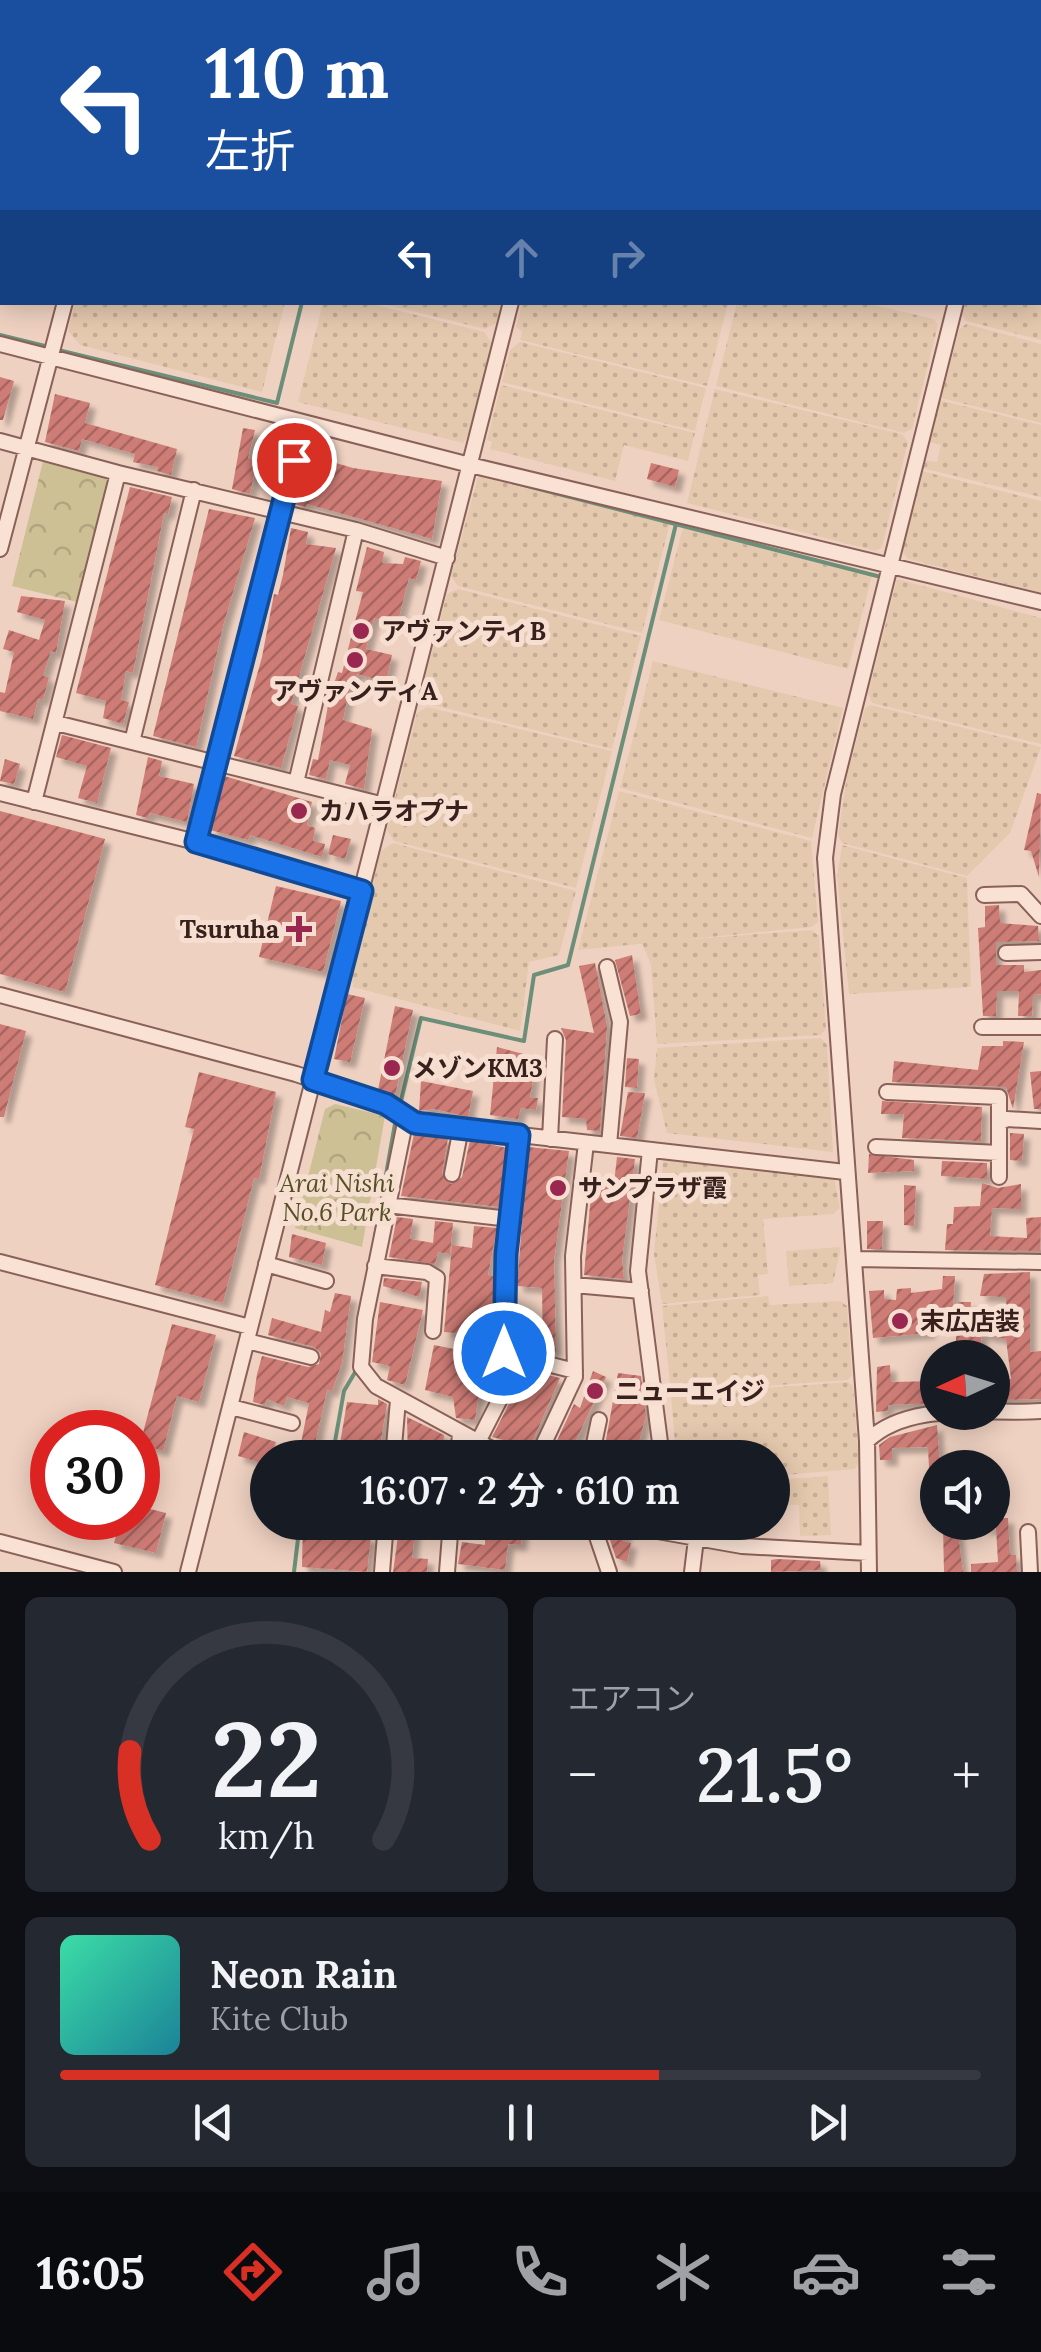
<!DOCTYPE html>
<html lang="ja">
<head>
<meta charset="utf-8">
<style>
  body { margin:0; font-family:Lora,"Noto Sans JP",serif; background:#242831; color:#f1f3f6; height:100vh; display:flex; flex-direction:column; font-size:38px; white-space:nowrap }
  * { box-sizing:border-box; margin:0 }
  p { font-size:32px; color:#9ea1a6 }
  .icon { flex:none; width:55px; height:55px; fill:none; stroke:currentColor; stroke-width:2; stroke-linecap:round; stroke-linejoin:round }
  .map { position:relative; height:1572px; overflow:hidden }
  .sheet { display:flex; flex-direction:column; gap:25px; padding:25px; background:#0d0f14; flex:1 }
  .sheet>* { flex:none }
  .top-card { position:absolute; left:0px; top:0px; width:1042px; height:305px; box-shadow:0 5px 25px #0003; background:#1a4fa0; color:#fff; overflow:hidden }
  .needle { width:65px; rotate:266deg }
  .controls { position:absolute; left:920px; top:1340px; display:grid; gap:20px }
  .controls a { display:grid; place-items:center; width:90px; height:90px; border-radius:50%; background:#171b24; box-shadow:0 5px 25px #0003; font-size:50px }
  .speed { position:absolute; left:30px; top:1410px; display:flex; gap:20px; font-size:50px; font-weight:700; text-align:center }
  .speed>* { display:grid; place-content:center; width:130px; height:130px; border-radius:50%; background:#171b24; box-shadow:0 5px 25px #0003; line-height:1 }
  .speed .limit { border:15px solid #d22; background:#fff; color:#111 }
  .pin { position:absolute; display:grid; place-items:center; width:85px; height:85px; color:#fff; margin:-42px; border:5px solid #fff; border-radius:50%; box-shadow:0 2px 10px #0007 }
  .me { position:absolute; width:110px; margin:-55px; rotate:0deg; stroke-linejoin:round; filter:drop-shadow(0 0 8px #0008) }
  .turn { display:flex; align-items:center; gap:35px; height:210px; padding:0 40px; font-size:45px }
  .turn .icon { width:130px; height:130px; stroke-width:2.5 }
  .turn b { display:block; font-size:70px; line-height:85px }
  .lanes { display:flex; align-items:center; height:95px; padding:0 40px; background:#0003; justify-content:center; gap:50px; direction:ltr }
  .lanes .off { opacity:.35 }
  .big { font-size:75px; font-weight:600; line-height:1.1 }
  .sheet .tile { flex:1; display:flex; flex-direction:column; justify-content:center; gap:15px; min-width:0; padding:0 35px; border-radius:15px; background:#242831 }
  .sheet .dial { align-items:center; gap:0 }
  .dial svg { height:260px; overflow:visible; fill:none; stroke:#363941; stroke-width:7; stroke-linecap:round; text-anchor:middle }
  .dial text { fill:#f1f3f6; stroke:none }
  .song { display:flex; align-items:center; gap:30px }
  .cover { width:120px; height:120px; border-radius:15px; background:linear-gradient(135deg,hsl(160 70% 55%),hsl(190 70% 35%)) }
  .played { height:10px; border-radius:5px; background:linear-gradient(90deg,#d93025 65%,#363941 65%) }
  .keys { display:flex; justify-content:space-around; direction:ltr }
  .heat { display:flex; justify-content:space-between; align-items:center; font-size:55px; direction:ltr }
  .sheet .tiles { flex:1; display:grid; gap:25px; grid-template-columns:1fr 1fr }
  .tile:last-child { grid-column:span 2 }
  .trip { position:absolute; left:250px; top:1440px; width:540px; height:100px; border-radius:50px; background:#171b24; box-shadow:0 5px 25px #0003; font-weight:600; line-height:100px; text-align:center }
  .menu { display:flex; height:160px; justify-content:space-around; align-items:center; background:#090b0e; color:#9ea1a6 }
  .menu .icon { width:70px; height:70px }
  .menu .active { color:#d93025 }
  .menu b { font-size:45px; color:#f1f3f6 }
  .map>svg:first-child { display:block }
  .farmland { fill:url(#farmland-dots) }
  .park { fill:url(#park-crowns) }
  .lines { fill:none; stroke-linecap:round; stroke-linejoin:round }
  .stream { stroke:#6b8f79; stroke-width:4 }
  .building { fill:url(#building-hatch); filter:url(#shadow) }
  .minor-casing { stroke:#896158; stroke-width:18 }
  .minor { stroke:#f9e1d4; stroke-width:14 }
  .route-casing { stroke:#114b97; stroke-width:25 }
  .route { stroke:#1a73e8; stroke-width:18 }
  .poi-dot { fill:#992750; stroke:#f6ded1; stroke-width:4 }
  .labels { text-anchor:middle; stroke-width:10; stroke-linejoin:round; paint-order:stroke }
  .poi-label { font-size:25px; font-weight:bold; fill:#38211d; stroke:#f6ded1; text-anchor:start }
  .park-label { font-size:25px; font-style:italic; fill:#555023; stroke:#f6ded1 }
</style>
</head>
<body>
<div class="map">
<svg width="1041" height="1572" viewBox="0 0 1041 1572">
  <defs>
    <pattern id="farmland-dots" width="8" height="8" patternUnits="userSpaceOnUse" patternTransform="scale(2.5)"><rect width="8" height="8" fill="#e5c9ae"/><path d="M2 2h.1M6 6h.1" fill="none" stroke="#c5ac95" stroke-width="1.8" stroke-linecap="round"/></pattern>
    <pattern id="park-crowns" width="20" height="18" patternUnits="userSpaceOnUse" patternTransform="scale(2.5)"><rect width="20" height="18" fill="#cdc095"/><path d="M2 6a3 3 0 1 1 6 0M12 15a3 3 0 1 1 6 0" fill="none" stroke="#b1a580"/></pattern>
    <pattern id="building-hatch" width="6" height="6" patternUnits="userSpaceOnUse" patternTransform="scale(2.5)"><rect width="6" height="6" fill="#ce7c76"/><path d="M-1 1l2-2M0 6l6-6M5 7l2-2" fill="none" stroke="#a86560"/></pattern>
    <filter id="shadow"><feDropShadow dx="6" dy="6" stdDeviation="2.5" flood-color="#0004"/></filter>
  </defs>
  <rect width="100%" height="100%" fill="#efd1c1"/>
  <path class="farmland" d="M1041 219V340L966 321 962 315 966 303 1040 302Z
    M75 303V302L285 303 262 392 80 345 68 331Z
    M323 303H368L484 332 492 343 469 435 463 443 298 402Z
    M380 303H503L497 323 485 329Z
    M522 303V302L728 303 707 386 520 340 522 331 516 327Z
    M737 303H865L934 319 938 325 912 429 904 433 716 386Z
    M966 324 1041 344V423L941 398 959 330Z
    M520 342 706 388 695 431 502 382 510 350Z
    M501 385 695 433 688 461 624 445 615 481 490 449 492 442 487 440Z
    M715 389 902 434 908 442 882 547 876 551 687 503Z
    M939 400 1041 425V497L922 468 924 460 937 462 941 445 929 442Z
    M922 471 1041 501V593L908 559 902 551Z
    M479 473 672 515 642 633 458 586 451 576Z
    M683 527 872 576 848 669 659 620Z
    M897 579 1041 618V744L872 703 868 694Z
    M458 589 641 636 612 749 429 704 421 694 447 594Z
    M653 661 843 708 812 838 620 788Z
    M871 705 1041 747 1010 833 967 876 842 843 838 835 847 776 865 708Z
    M427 707 612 751 576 888 394 841 387 830 417 713Z
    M619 791 811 841 818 922 812 927 578 950Z
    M393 843 576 891 559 955 529 962 520 1031 353 987 351 971 381 851Z
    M842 845 967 878 971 987 849 994 837 876Z
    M811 930 819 936 826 1029 821 1035 657 1044 651 965 642 943Z
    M821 1038 827 1045 833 1152 667 1133 654 1080 657 1048Z
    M664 1151 833 1171 840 1208 833 1214 763 1219 768 1274 758 1275 760 1295 662 1304 654 1254Z
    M841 1247 833 1283 789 1286 786 1251Z
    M768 1296 770 1305 840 1301 847 1306 852 1375 848 1380 671 1393 662 1306Z
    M848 1382 853 1386 859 1461 855 1469 773 1476 772 1458 676 1457 671 1395Z
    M828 1476 831 1535 800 1536 799 1505H773V1480Z"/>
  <path class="park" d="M43 461 106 479 110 488 81 603 12 586Z
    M335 1104 385 1116 362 1247 295 1228 325 1109Z"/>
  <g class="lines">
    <path class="stream" d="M377 2 378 0
      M0 335 49 347
      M58 350 277 403 302 302
      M512 482 877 576
      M399 1109 421 1018 524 1041 534 975 568 965 676 524
      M375 1237 396 1118
      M327 1458 334 1447 344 1391 357 1369
      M294 1572 300 1522"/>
  </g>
  <path class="building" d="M0 377 14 381 3 420H0Z
    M55 394 90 403 85 423 177 449 171 475 157 471 158 467 133 462 135 454 82 439 79 451 45 442Z
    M243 428 255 430 248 458 257 460 250 494 232 489Z
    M309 447 325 451 322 459 353 468 442 481 432 539 307 504 306 507 294 504Z
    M651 463 679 470 675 487 647 479Z
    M130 487 172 497 168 514 164 513 133 673 126 671 121 700 129 702 123 724 103 718 106 701 76 693Z
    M209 509 255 518 223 626 196 747 153 736Z
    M291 528 308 532 306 544 336 548 291 704 298 706 281 768 234 756 262 657 274 594 278 595 283 575Z
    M367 547 384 552 382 563 403 564 405 557 421 561 416 580 409 578 397 625 374 618 366 649 392 655 386 682 357 674 348 695 343 720 372 729 364 789 345 784 350 765 330 760 326 779 309 775 313 759 318 760 330 695 338 672 342 673 356 618 363 592 356 591Z
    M21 596 65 601 56 653 51 651 43 676 49 677 43 700 38 699 33 719 0 711V692L5 693 14 652 3 649 9 630 39 640 45 620 17 612Z
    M62 735 111 748 97 803 78 798 87 766 56 757Z
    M148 757 162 761 159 776 194 784 187 822 150 813 148 818 136 815Z
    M5 759 20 764 14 784 0 781Z
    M224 776 312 802 307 825 315 828 313 841 325 844 322 857 250 835 248 840 210 830Z
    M1037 793 1041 794 1039 877 1031 851 1024 850Z
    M0 811 105 839 65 992 0 974Z
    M333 835 351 839 345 859 328 854Z
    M276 886 341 901 323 972 259 957Z
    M999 905 1000 923 1038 926 1039 941 996 942V965H1024V972L1041 970V994L1033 995 1032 1016H1018L1019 991H997L996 1016H983L978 928 985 927V906Z
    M632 955 641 1014 630 1016 615 960Z
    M595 963 607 1026 600 1131 587 1130 586 1119 562 1117 566 1040 561 1028 594 1033 579 966Z
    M347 994 365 998 350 1062 334 1059Z
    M395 1006 413 1010 395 1096 378 1090Z
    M0 1024 26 1031 4 1117H0Z
    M1003 1041 1024 1042 1013 1109 1006 1087 892 1082 894 1061 978 1070 982 1046H1003Z
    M497 1047 527 1055 525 1072 534 1074 530 1098H538L536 1110 521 1108 518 1119 490 1115Z
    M627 1058 639 1059 637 1088 625 1087Z
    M1041 1071V1109H1034L1030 1072Z
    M199 1072 276 1092 259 1179 254 1178 223 1303 155 1285 194 1129 185 1127Z
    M421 1081 473 1091 468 1117 434 1109 419 1111Z
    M628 1092 645 1093 637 1138 620 1136Z
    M882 1101 982 1107 981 1141 902 1138 904 1114H881Z
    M1010 1133 1024 1134 1022 1161 1010 1160Z
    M414 1134 448 1138 442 1173 451 1184 462 1177 470 1140 507 1148 500 1207 401 1196Z
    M528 1147 569 1151 554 1260 556 1352 543 1351 542 1288 517 1286Z
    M869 1154 914 1160V1171L868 1173Z
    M617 1157 635 1159 622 1260 624 1279 584 1275 592 1182 614 1183Z
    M942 1161 987 1163V1179L941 1176Z
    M982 1183 998 1188 1021 1184V1209L992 1208 990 1236 1027 1238 1026 1218 1041 1217 1040 1251 945 1250 947 1224H953L954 1207 980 1206Z
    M904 1185 916 1186 914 1226 904 1225Z
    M397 1217 413 1219 410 1239 433 1243 435 1221 453 1223 450 1254 438 1252 435 1264 389 1257Z
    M867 1221H883L882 1249H867Z
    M474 1226 497 1228 488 1275 495 1276 489 1336 444 1332 452 1245 472 1248Z
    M292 1234 326 1243 322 1265 289 1257Z
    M1030 1272V1352L1041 1351V1399L997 1400V1378L1011 1379 1006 1339 982 1334 979 1358H955L958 1302H971L970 1317 1007 1320 1006 1297 980 1296 984 1274Z
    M943 1276H955L953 1307 928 1309 930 1333 873 1338 869 1291 884 1290V1299L896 1300 897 1289 911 1288V1293L942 1289Z
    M384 1278 422 1282 419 1297 383 1286Z
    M335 1293 351 1296 342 1363 332 1391 327 1390 313 1453 298 1458 309 1403 287 1397 284 1406 267 1399 265 1405 253 1402 257 1374 262 1356 308 1367 319 1364 321 1353 314 1347 268 1335 272 1318 321 1332 325 1310 330 1312Z
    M380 1302 423 1310 405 1385 387 1380 390 1366 372 1362Z
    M172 1324 216 1335 199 1402 177 1396 163 1451 140 1444Z
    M434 1345 494 1357V1367L483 1365 475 1420 456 1418 453 1397 425 1390Z
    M890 1365 891 1382 938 1381V1403L888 1405V1411L876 1412 877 1367Z
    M515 1367 560 1378 530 1447 492 1437 510 1402Z
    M593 1371 606 1377 577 1438 564 1458H549L574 1404 580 1408Z
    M618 1373 641 1376 646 1415 639 1442 645 1444 642 1458H618L620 1442 606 1440Z
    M378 1399 387 1404 379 1451 359 1442 340 1444 347 1402 378 1405Z
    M407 1417 444 1435 442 1458H408Z
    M937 1425 940 1468H929L928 1447 892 1448V1460H880L879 1445 890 1437Z
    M244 1432 276 1442 268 1465 238 1456Z
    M138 1506 166 1513 156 1553 114 1543 121 1518H138Z
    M1008 1518 1010 1555H1016L1017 1572H971V1564L998 1562 996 1528 981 1529 995 1518Z
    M400 1522H416L412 1558 428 1559 427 1572H393Z
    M604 1522H622L627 1531 623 1541 631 1543 627 1562 616 1558Z
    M303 1523 371 1537 367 1572 302 1567Z
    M506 1524 523 1527 521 1545 508 1544 505 1570 458 1564 462 1542 485 1545 486 1527 506 1530Z
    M957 1526 963 1572H944L943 1527Z
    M777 1559 820 1561 821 1570 771 1572V1560Z"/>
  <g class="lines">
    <defs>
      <path id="minor" d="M150 2 151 0
        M587 2 588 0
        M1032 2V0
        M0 141 2 142
        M0 193 2 188
        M0 344 470 465 1041 602
        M0 441 118 473
        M0 549 65 302
        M56 723 384 805
        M132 742 194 490
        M296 783 356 530
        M0 793 196 842 362 891
        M34 802 118 473 356 530 447 558
        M196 842 304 423
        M984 895 1021 894 1041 916
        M1006 953 1041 952
        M607 967 620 1022 609 1145
        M0 995 296 1074 386 1104 415 1123 845 1172
        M982 1027H1041
        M887 1092 999 1097V1123
        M406 1118 365 1319 361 1367 376 1386 508 1458
        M550 1139 555 1039
        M876 1147 999 1153
        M650 1150 638 1271 662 1458
        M452 1174 461 1128
        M999 1177V1123L1007 1119 1041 1121
        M387 1205 510 1219
        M854 1259 1041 1262
        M0 1262 250 1327
        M266 1264 326 1281
        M375 1266 427 1272 437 1278 433 1331
        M574 1285 641 1291
        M247 1341 311 1357
        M504 1353 575 1371
        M231 1407 292 1423
        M867 1441C910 1400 985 1415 1041 1411
        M478 1442 500 1399 504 1380 506 1254 519 1135
        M355 1458 356 1452
        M393 1458 398 1400
        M458 1458 460 1433
        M537 1458 575 1377 573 1256 586 1143
        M591 1458 599 1420
        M343 1522 386 1528
        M592 1522 609 1572
        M632 1522 646 1529 742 1546 868 1553
        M1028 1532 1030 1572
        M0 1542 114 1572
        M188 1572 511 302
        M382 1572 386 1522
        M447 1572 451 1522
        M692 1572 696 1539
        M869 1572 867 1441 825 858 833 794 956 302"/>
    </defs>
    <use href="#minor" class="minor-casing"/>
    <use href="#minor" class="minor"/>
  </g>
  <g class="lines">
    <defs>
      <path id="route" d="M294 460 196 842 362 891 313 1080 386 1104 415 1123 519 1135 506 1254 504 1353"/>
    </defs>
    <use href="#route" class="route-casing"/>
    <use href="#route" class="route"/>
  </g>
  <g class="poi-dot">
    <circle cx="361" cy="631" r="10"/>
    <circle cx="355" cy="660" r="10"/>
    <circle cx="299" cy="811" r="10"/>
    <path d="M294 914h10v10h10v10h-10v10h-10v-10h-10v-10h10z"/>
    <circle cx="392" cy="1068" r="10"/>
    <circle cx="558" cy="1188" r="10"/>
    <circle cx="900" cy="1321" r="10"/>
    <circle cx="595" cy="1391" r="10"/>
  </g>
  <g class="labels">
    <g class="poi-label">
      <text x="381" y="640">アヴァンティB</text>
      <text x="355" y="700" text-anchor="middle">アヴァンティA</text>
      <text x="319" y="820">カハラオプナ</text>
      <text x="279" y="938" text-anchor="end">Tsuruha</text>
      <text x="412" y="1077">メゾンKM3</text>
      <text x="578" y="1197">サンプラザ霞</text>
      <text x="920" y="1330">末広店装</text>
      <text x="615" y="1400">ニューエイジ</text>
    </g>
    <g class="park-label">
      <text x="337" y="1192">Arai Nishi<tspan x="337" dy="29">No.6 Park</tspan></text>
    </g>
  </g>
</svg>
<div class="controls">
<a><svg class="needle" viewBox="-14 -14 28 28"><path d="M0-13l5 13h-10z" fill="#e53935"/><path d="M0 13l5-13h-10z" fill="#9ea1a6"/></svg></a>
<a><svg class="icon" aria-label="sound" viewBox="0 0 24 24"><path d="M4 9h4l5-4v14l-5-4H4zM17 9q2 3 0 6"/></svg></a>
</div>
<div class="speed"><div class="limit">30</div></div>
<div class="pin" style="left:294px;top:460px;background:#d93025"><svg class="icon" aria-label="arrive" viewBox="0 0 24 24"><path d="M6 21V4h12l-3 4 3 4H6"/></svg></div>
<svg class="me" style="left:504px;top:1353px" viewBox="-20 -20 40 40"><circle r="17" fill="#1a73e8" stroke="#fff" stroke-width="3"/><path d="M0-11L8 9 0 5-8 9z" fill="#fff"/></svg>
<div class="trip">16:07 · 2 分 · 610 m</div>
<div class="top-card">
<div class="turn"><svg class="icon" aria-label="left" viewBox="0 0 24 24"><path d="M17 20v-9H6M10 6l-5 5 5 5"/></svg><div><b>110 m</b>左折</div></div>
<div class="lanes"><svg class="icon" aria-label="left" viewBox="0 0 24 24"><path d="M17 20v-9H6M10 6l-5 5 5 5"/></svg><svg class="icon off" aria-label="ahead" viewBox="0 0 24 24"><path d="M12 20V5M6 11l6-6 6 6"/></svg><svg class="icon off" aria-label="right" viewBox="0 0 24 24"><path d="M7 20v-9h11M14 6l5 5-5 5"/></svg></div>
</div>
</div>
<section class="sheet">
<div class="tiles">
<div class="tile dial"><svg viewBox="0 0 100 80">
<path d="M14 69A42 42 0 1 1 86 69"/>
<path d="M14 69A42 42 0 0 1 8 42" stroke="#d93025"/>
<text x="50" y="56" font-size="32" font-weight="700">22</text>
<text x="50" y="72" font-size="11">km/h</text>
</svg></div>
<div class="tile"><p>エアコン</p>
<div class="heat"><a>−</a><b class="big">21.5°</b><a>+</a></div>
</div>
<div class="tile">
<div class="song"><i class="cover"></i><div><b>Neon Rain</b><p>Kite Club</p></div></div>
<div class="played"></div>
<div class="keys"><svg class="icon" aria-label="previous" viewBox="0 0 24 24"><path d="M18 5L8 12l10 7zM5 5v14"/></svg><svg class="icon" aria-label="pause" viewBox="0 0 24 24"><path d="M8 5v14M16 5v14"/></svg><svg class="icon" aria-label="next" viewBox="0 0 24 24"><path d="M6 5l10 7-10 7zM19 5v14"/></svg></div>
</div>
</div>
</section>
<nav class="menu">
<b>16:05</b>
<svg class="icon active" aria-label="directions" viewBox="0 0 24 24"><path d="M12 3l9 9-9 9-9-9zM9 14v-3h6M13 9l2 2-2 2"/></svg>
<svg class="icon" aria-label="music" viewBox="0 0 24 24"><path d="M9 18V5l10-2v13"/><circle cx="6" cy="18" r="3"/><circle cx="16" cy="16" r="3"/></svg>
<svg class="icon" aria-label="phone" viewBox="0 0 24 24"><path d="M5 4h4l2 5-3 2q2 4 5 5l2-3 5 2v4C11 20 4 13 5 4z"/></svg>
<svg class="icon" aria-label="climate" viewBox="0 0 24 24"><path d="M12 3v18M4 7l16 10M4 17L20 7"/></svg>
<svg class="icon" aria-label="car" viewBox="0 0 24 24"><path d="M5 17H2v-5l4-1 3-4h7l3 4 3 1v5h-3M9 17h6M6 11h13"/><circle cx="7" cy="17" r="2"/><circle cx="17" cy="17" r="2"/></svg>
<svg class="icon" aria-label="filters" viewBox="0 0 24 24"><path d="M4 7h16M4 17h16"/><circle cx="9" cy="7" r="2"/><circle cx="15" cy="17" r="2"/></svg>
</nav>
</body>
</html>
